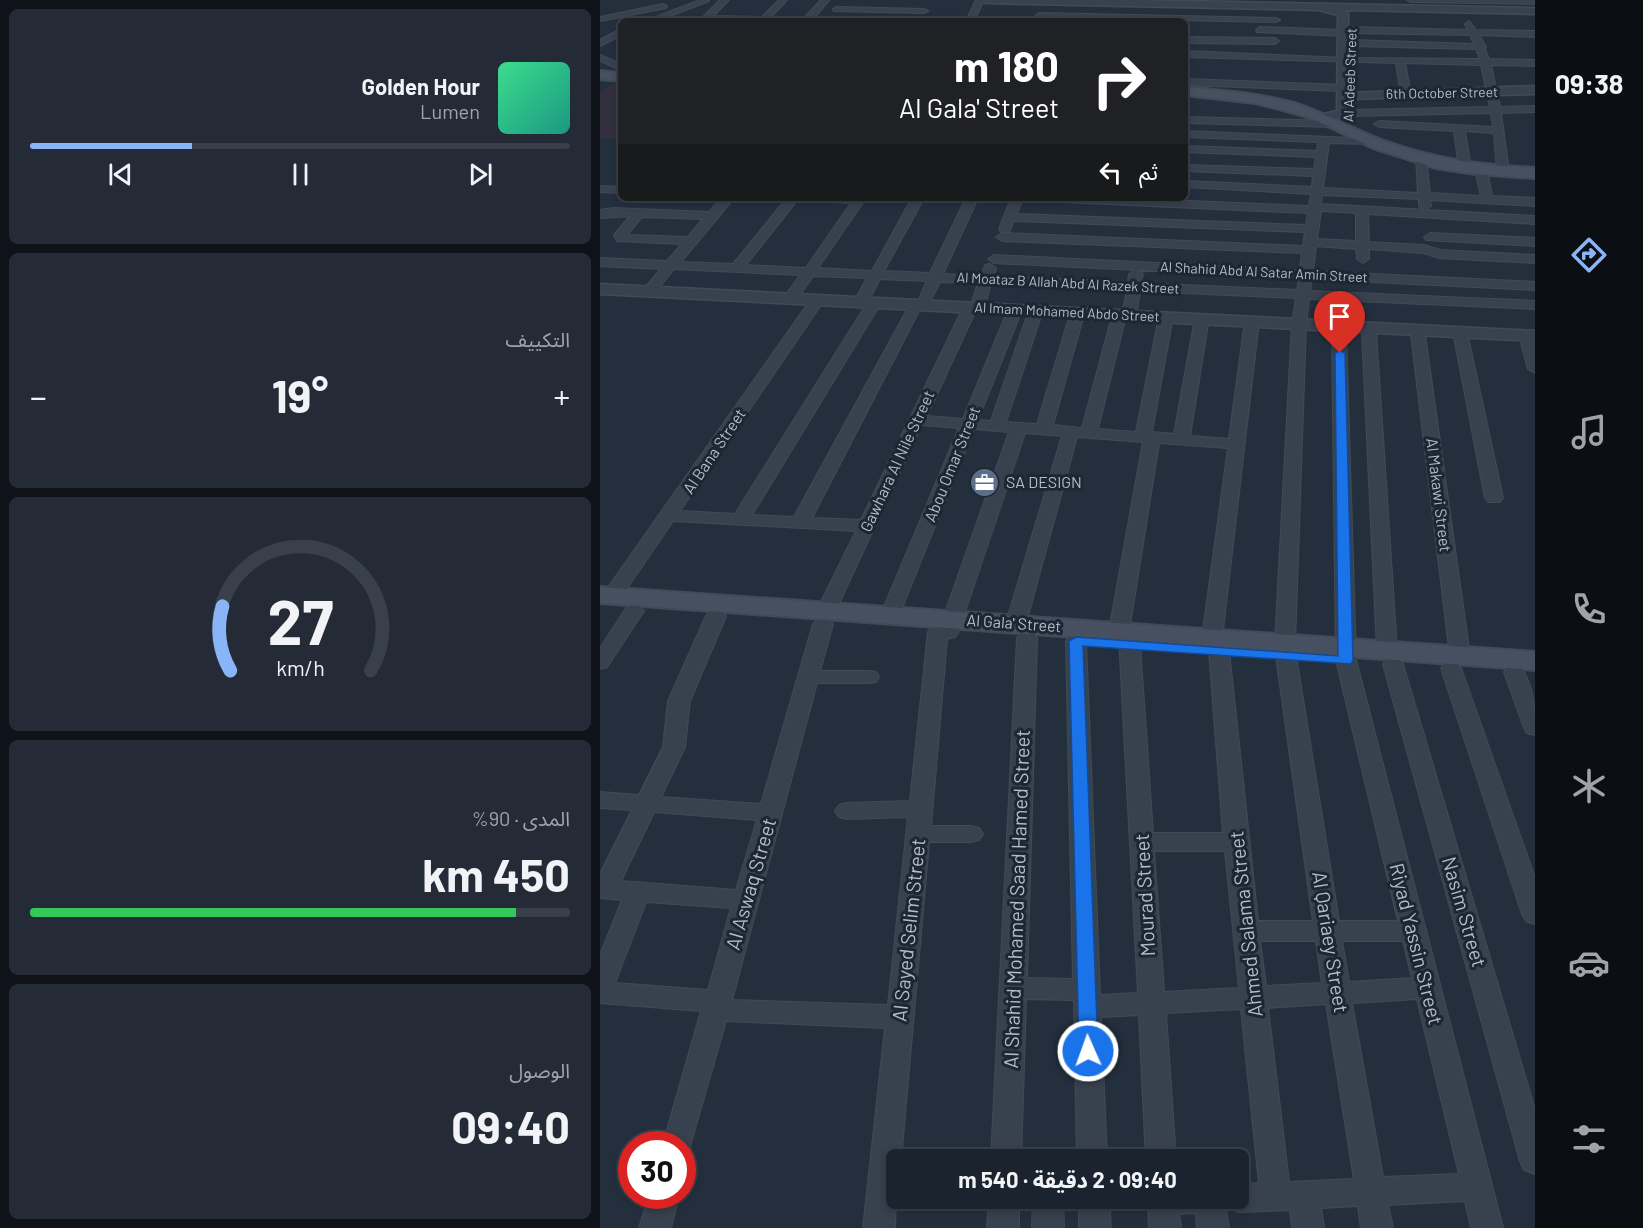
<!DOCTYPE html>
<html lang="ar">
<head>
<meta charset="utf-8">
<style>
  body { margin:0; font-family:Barlow,"Noto Sans Arabic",sans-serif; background:#242b36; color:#f1f3f6; direction:rtl; height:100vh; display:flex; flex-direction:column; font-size:22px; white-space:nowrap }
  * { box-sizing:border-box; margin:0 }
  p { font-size:20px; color:#a0a4aa }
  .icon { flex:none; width:33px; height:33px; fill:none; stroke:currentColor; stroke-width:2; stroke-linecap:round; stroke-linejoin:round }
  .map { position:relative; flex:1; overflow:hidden; direction:ltr }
  .sheet { display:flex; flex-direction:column; gap:9px; padding:9px; background:#0f1319; width:600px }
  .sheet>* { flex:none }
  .guide { position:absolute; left:18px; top:18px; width:570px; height:183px; border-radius:9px; box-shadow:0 3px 9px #0003,0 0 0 2px #39404a; direction:rtl; background:#202124; color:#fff; overflow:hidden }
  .speed { position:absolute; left:18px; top:1131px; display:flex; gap:12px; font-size:30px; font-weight:700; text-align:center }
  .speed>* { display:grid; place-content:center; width:78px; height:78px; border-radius:50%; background:#1b232e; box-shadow:0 3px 9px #0003,0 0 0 2px #39404a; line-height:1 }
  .speed .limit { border:9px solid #d22; background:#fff; color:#111 }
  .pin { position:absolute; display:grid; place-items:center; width:51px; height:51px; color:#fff; margin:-62px -26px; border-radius:50% 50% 50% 0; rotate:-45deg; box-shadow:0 0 6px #0007 }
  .pin .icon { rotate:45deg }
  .me { position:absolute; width:66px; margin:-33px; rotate:358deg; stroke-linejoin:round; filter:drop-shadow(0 0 4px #0008) }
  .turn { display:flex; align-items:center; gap:21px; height:126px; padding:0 30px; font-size:27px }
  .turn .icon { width:78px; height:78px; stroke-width:2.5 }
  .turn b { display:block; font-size:42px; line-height:51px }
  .then { display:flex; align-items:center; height:57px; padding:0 30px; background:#0003; gap:12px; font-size:22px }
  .big { font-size:45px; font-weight:700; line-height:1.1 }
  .sheet .card { flex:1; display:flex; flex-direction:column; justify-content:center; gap:9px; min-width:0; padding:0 21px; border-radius:9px; background:#242b36 }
  .sheet .dial { align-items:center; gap:0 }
  .dial svg { height:156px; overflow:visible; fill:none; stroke:#39404a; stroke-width:7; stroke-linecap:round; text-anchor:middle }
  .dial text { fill:#f1f3f6; stroke:none }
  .song { display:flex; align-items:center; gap:18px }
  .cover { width:72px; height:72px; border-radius:9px; background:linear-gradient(135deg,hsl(150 70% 55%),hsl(170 70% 35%)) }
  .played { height:6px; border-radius:3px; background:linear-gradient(90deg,#8ab4f8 30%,#39404a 30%) }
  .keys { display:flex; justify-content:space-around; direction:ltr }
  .heat { display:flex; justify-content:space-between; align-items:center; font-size:33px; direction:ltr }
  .charge { height:9px; border-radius:4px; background:linear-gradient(90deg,#34c759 90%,#39404a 0) }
  .trip { position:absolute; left:286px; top:1149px; width:363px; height:60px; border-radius:9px; background:#1b232e; box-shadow:0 3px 9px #0003,0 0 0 2px #39404a; font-weight:700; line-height:60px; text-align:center; direction:rtl }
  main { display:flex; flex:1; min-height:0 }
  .menu { display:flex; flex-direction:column; width:108px; justify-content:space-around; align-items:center; background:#0b0e12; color:#a0a4aa }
  .menu .icon { width:42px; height:42px }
  .menu .active { color:#8ab4f8 }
  .menu b { font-size:27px; color:#f1f3f6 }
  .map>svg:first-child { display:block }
  .medical { fill:#32303f }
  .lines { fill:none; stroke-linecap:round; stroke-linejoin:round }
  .minor-casing { stroke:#414a57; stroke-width:2 }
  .tertiary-casing { stroke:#414a57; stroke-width:3 }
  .secondary-casing { stroke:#414a57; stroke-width:4 }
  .minor { fill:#38414e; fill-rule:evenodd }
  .tertiary { fill:#38414e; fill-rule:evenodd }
  .secondary { fill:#465061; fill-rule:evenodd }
  .route { fill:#1a73e8; stroke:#114b97; stroke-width:1.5 }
  .labels { text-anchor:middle; stroke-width:6; stroke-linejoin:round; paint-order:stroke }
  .far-street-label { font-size:14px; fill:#b4bcc9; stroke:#1d2633 }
  .street-label { font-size:16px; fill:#b4bcc9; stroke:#1d2633 }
  .poi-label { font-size:16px; fill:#b4bcc9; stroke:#1d2633; text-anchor:start }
  .near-street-label { font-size:20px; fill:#b4bcc9; stroke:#1d2633 }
</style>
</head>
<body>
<main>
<nav class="menu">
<b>09:38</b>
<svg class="icon active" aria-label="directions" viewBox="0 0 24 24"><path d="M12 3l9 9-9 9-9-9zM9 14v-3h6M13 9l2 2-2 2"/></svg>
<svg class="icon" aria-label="music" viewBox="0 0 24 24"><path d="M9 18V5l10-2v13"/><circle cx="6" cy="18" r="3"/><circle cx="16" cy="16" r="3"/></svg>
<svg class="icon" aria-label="phone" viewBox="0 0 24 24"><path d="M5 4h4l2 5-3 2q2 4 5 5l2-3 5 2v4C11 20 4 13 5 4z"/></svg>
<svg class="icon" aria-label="climate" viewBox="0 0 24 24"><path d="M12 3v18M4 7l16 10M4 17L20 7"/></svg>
<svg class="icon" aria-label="car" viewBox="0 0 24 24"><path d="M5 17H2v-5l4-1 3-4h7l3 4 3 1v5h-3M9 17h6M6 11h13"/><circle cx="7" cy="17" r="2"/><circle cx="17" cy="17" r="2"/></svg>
<svg class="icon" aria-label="filters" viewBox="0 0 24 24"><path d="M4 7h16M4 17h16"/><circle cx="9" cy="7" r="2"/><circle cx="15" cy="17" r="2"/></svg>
</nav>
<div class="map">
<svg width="935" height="1228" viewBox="0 0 935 1228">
  <rect width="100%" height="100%" fill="#242f3e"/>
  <path class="medical" d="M12 84H21V139H0V93Z"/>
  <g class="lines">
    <defs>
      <path id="minor" d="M100 0 109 1 57 21 48 20Z
        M120 0H129L113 16 162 17 179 0H187L171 17H205L221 0H229L214 18 256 19 260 21H99Z
        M376 0H384L374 21H366Z
        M807 0H935V4L811 2Z
        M63 4 67 6 66 8 0 21V17Z
        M237 7 324 9 328 11 324 13 234 11 233 9Z
        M440 13 676 18 680 20 676 22 437 17 436 15Z
        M869 21 876 30 935 31V37L879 35 886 47 885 49 889 59 935 60V66L891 65 900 107 935 106V112L901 113 909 172 903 175 897 172 894 133 865 131 871 168 865 171 859 168 854 131 779 127 774 124 779 121 893 127 891 113 750 116 745 113 750 110 890 107 881 65 805 63 810 89 805 92 800 89 796 63 585 57V51L746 58 880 59 876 49 750 46 746 43 750 40 874 44 870 35 750 33 746 30 750 27 868 30 865 24Z
        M660 27 743 30 747 33 743 36 657 32 656 30Z
        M21 29V35L0 46V40Z
        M585 37 675 38 679 41 675 44 585 43Z
        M0 55 21 64V70L0 61Z
        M585 79 743 85 748 88 743 91 585 85Z
        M585 117 734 121 739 124 734 127 585 123Z
        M585 131 774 139 775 141 770 144 729 143 723 188 818 193 816 158 821 155 826 158 830 193 881 196 875 170 881 167 887 170 892 196 935 198V206L830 200 831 206 825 210 819 206V199L722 195 721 204 935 216V224L768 214 769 242 824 245 840 250 935 255V263L839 258 823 253 769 249V259L763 263 757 259 756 249 716 246 713 271 935 282V290L712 279 710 291 935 301V309L709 299 706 324 695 643 692 647H678L675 643 692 324 696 298 540 291 536 315 529 319 522 315 527 290 391 284 384 308 382 311 375 312 327 416 363 419 406 315 413 311 420 315 378 420 391 421 427 316 434 312 441 316 406 422 437 424 469 318 476 314 483 318 453 425 482 428 511 320 518 316 525 320 498 429 536 432 558 322 565 318 572 322 552 432 574 434 594 324 601 320 608 324 590 436 629 439 645 321 652 317 657 318 659 321 622 638 619 642H605L602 638 628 448 559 443 530 625 536 627 539 631 553 833H623L609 651 612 647 619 645 626 647 629 651 658 921H713L676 656 679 652 686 650 693 652 696 656 739 921H798L736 660 732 331 739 327 744 328 746 331 756 660 903 1228H871L865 1201 788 1205 793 1228H761L758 1206 721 1208 724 1228H692L690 1210 639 1212 629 1208 626 1209 629 1228H597L596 1213 579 1214 581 1228H549L548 1198H639V1184L659 1183 641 1009 566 1013 576 1160H546L539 1015 501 1017 507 1160H477L474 1000 426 999 421 1160H391L417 638 420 634H434L437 638 427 978 473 979 466 641 469 637H483L486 641 500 995 538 993 519 637 512 635 509 631 543 442 477 437 426 623 423 627H409L406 623 462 436 425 433 358 633 355 637 347 639 331 826H371L379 828 383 834 379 840 371 842H329L301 1160H297L295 1228H263L285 1028 126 1021 88 1153 82 1155V1144H63L101 1011 0 1003V955L22 900 0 898V874L32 810 0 808V792L39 795 63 747 68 701 106 616 109 612H123L126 616 90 701 85 747 61 797 161 804 213 624 216 620H230L233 624 220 671H269L276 672 279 677 276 682 269 683H217L132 1000 288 1005 308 817 247 819 239 817 235 811 239 805 247 803 310 801 328 632 331 628 340 627 409 432 374 429 298 618H284L281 614 359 428 322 425 234 614H220L217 610 256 531 73 521 19 600H5L2 596 209 302 214 301 221 305 80 511 135 514 264 308 266 305H276L278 308 152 515 194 517 307 310 309 307 316 306 327 281 280 279 266 305 261 306 254 302 267 278 213 276 196 301 191 302 184 298 200 275 74 269 54 294 49 295 42 291 61 269 0 266V258L67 261 82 244 17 241 14 235 30 216 0 218V210L13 208 109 212 122 198H134L81 262 133 264 187 198H199L146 265 206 268 251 203 211 201 205 198H266L218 268 272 271 312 198H324L284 271 330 273 366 198H378L343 274 381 276 385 265 390 264 396 268 394 276 528 282 529 274 536 270 543 274 541 283 697 290 699 278 394 263 388 259 394 255 700 270 702 253 402 241 396 237 402 233 703 246 705 232 414 221 409 232H401L399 229 411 198H423L417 214 706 225 708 213 439 201 433 198H520L709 206 711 194 585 187V181L712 187 713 176 585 171V165L714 169 716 157 585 152V146L717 151 718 142 585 137ZM721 211 756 213V241L717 239ZM42 217 103 219 88 237 27 235ZM340 282 378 283 370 308 363 309 361 312 261 520 212 518 320 309 327 308ZM54 812 157 820 136 890 21 881ZM554 851H625L639 988 564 992ZM46 902 131 908 108 990 15 983ZM660 941H716L722 983 666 986ZM742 941H803L812 978 749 982ZM817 999 859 1174 783 1177 752 1003ZM726 1004 754 1179 689 1182 668 1008Z
        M0 186 21 187V193L0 192Z
        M830 233 935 238V246L826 240 824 237Z
        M769 328 776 332 797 650 794 654H780L777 650 762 332Z
        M818 331 825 335 870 656 867 660 860 662 853 660 850 656 811 335Z
        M926 331 931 332 935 342V373L928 369 919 335Z
        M861 333 868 337 903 498 900 502H888L885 498 854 337Z
        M34 605 41 607 44 611 7 667 0 669V648L27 607Z
        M793 658 800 660 803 664 935 1110V1174L924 1170 920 1161 783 664 786 660Z
        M851 662 858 664 861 668 935 878V924L926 921 922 914 841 668 844 664Z
        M914 666 921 667C935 689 935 711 935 735L927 733 924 728 904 672 907 667Z
        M49 1196H79L71 1228H39Z
        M389 1198H419V1228H387Z
        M433 1198H463L464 1228H432Z
        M479 1198H509L511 1228H479Z"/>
      <path id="tertiary" d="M381 0H533L935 8V14L744 10 748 13 749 93 935 86V94L749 99 747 116 723 122 717 118 719 115 737 111 738 15 718 10 386 3Z
        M0 284 935 331V341L0 294Z"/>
      <path id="secondary" d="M0 71 21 73V81L0 79Z
        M585 87C621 91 658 93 694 103 726 113 755 131 787 142 837 160 882 165 935 168V178L875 174 836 168 773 148 711 118 683 110 655 103 585 95Z
        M0 587 935 652V670L0 603Z"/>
    </defs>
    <use href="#minor" class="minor-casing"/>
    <use href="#tertiary" class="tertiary-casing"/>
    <use href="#secondary" class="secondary-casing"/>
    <use href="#minor" class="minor"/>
    <use href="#tertiary" class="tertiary"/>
    <use href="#secondary" class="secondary"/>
  </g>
  <path class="route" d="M740 350 745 353 753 660 751 664 483 646 498 1051 495 1056 488 1059 482 1056 479 1051 469 641 476 637 738 656 735 353Z"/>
  <defs>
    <symbol id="office-disc" viewBox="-11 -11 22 22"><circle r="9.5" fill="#5c6f8a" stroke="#1d2633"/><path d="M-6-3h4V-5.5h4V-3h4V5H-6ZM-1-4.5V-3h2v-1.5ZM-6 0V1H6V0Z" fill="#fff"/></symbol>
  </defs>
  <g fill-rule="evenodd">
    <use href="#office-disc" x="368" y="466" width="33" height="33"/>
  </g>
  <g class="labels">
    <g class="far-street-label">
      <text transform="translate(750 75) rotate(-88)" y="5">Al Adeeb Street</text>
      <text transform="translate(842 93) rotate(-1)" y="5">6th October Street</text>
      <text transform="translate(664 272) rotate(3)" y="5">Al Shahid Abd Al Satar Amin Street</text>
      <text transform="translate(468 283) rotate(3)" y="5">Al Moataz B Allah Abd Al Razek Street</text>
      <text transform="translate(467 312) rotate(3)" y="5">Al Imam Mohamed Abdo Street</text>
    </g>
    <g class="street-label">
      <text transform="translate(114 451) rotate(-56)" y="6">Al Bana Street</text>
      <text transform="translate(297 461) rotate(-65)" y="6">Gawhara Al Nile Street</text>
      <text transform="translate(352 464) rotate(-68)" y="6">Abou Omar Street</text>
      <text transform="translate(839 495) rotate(83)" y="6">Al Makawi Street</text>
      <text transform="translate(414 623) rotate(4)" y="6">Al Gala' Street</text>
    </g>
    <g class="poi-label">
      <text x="406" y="488">SA DESIGN</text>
    </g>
    <g class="near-street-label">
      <text transform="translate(151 884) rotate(-74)" y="7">Al Aswaq Street</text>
      <text transform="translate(545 895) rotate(-93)" y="7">Mourad Street</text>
      <text transform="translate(417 899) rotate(-88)" y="7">Al Shahid Mohamed Saad Hamed Street</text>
      <text transform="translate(864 912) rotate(74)" y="7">Nasim Street</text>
      <text transform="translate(646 924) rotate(-96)" y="7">Ahmed Salama Street</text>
      <text transform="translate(309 930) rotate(-84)" y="7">Al Sayed Selim Street</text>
      <text transform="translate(730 942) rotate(81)" y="7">Al Qariaey Street</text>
      <text transform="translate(816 944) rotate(76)" y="7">Riyad Yassin Street</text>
    </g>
  </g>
</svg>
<div class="speed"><div class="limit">30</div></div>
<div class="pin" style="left:740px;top:353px;background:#d93025"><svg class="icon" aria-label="arrive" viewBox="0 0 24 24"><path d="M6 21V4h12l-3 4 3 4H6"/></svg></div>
<svg class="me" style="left:488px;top:1051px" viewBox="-20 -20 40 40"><circle r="17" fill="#1a73e8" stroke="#fff" stroke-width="3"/><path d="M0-11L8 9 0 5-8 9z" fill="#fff"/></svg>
<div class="trip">09:40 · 2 دقيقة · 540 m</div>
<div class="guide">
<div class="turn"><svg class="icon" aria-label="right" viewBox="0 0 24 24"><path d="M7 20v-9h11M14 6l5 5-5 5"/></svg><div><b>180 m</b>Al Gala' Street</div></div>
<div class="then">ثم<svg class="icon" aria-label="left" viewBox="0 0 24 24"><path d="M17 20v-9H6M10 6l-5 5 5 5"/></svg></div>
</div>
</div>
<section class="sheet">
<div class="card">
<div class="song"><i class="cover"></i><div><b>Golden Hour</b><p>Lumen</p></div></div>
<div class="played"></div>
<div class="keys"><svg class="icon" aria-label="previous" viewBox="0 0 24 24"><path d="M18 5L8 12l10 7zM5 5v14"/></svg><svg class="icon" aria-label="pause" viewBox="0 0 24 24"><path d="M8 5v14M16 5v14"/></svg><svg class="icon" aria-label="next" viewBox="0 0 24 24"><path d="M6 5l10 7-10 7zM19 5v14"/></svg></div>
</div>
<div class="card"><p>التكييف</p>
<div class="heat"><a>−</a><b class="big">19°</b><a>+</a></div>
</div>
<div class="card dial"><svg viewBox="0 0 100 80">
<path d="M14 69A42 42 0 1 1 86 69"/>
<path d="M14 69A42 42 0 0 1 10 36" stroke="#8ab4f8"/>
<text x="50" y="56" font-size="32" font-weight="700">27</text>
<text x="50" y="72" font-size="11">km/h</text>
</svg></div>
<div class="card"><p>المدى · 90%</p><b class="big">450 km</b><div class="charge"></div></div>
<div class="card"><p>الوصول</p><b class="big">09:40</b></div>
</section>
</main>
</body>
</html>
